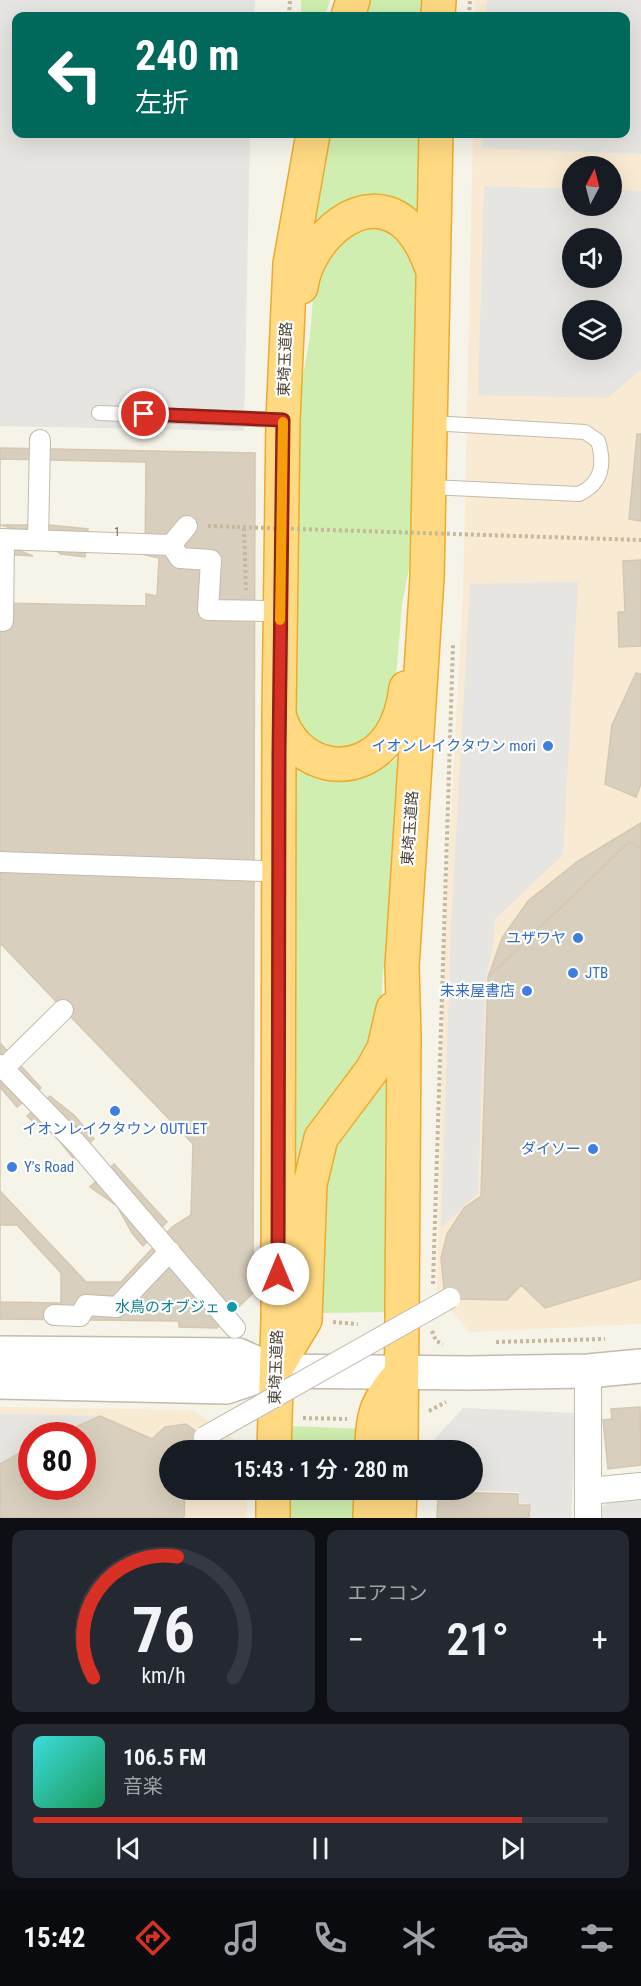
<!DOCTYPE html>
<html lang="ja">
<head>
<meta charset="utf-8">
<style>
  body { margin:0; font-family:"Roboto Condensed","Noto Sans JP",sans-serif; background:#242831; color:#f1f3f6; height:100vh; display:flex; flex-direction:column; font-size:22px; white-space:nowrap }
  * { box-sizing:border-box; margin:0 }
  p { font-size:20px; color:#9ea1a6 }
  .icon { flex:none; width:33px; height:33px; fill:none; stroke:currentColor; stroke-width:2; stroke-linecap:round; stroke-linejoin:round }
  .map { position:relative; height:1518px; overflow:hidden }
  .side { display:flex; flex-direction:column; gap:12px; padding:12px; background:#0d0f14; flex:1 }
  .side>* { flex:none }
  .hud { position:absolute; left:12px; top:12px; width:618px; height:126px; border-radius:12px; box-shadow:0 6px 24px #0002; background:#00695c; color:#fff; overflow:hidden }
  .needle { width:39px; rotate:7deg }
  .tools { position:absolute; left:562px; top:156px; display:grid; gap:12px }
  .tools a { display:grid; place-items:center; width:60px; height:60px; border-radius:50%; background:#171b24; box-shadow:0 6px 24px #0002; font-size:30px }
  .speed { position:absolute; left:18px; top:1422px; display:flex; gap:12px; font-size:30px; font-weight:700; text-align:center }
  .speed>* { display:grid; place-content:center; width:78px; height:78px; border-radius:50%; background:#171b24; box-shadow:0 6px 24px #0002; line-height:1 }
  .speed .limit { border:9px solid #d22; background:#fff; color:#111 }
  .pin { position:absolute; display:grid; place-items:center; width:51px; height:51px; color:#fff; margin:-26px; border:3px solid #fff; border-radius:50%; box-shadow:0 2px 6px #0007 }
  .me { position:absolute; width:66px; margin:-33px; rotate:0deg; stroke-linejoin:round; filter:drop-shadow(0 0 4px #0008) }
  .turn { display:flex; align-items:center; gap:21px; height:126px; padding:0 24px; font-size:27px }
  .turn .icon { width:78px; height:78px; stroke-width:2.5 }
  .turn b { display:block; font-size:42px; line-height:51px }
  .big { font-size:45px; font-weight:600; line-height:1.1 }
  .side .tile { flex:1; display:flex; flex-direction:column; justify-content:center; gap:9px; min-width:0; padding:0 21px; border-radius:12px; background:#242831 }
  .side .dial { align-items:center; gap:0 }
  .dial svg { height:156px; overflow:visible; fill:none; stroke:#363941; stroke-width:7; stroke-linecap:round; text-anchor:middle }
  .dial text { fill:#f1f3f6; stroke:none }
  .song { display:flex; align-items:center; gap:18px }
  .cover { width:72px; height:72px; border-radius:9px; background:linear-gradient(135deg,hsl(180 70% 55%),hsl(150 70% 35%)) }
  .played { height:6px; border-radius:3px; background:linear-gradient(90deg,#d93025 85%,#363941 85%) }
  .keys { display:flex; justify-content:space-around; direction:ltr }
  .heat { display:flex; justify-content:space-between; align-items:center; font-size:33px; direction:ltr }
  .side .tiles { flex:1; display:grid; gap:12px; grid-template-columns:1fr 1fr }
  .tile:last-child { grid-column:span 2 }
  .trip { position:absolute; left:159px; top:1440px; width:324px; height:60px; border-radius:30px; background:#171b24; box-shadow:0 6px 24px #0002; font-weight:600; line-height:60px; text-align:center }
  .menu { display:flex; height:96px; justify-content:space-around; align-items:center; background:#090b0e; color:#9ea1a6 }
  .menu .icon { width:42px; height:42px }
  .menu .selected { color:#d93025 }
  .menu b { font-size:27px; color:#f1f3f6 }
  .map>svg:first-child { display:block }
  .commercial { fill:#f9ead3; fill-rule:evenodd }
  .green { fill:#d0eeaf }
  .parking { fill:#e7e5e1; fill-rule:evenodd }
  .building { fill:#d9cfbe; stroke:#d5c7b0; stroke-width:1.5; fill-rule:evenodd }
  .lines { fill:none; stroke-linecap:round; stroke-linejoin:round }
  .service-casing { stroke:#c3bbab; stroke-width:16 }
  .pedestrian-casing { stroke:#c3bbab; stroke-width:22 }
  .minor-casing { stroke:#c3bbab; stroke-width:28 }
  .tertiary-casing { stroke:#c3bbab; stroke-width:36 }
  .trunk-casing { stroke:#edaa2d; stroke-width:36 }
  .path { stroke:#c6b89a; stroke-width:4; stroke-dasharray:3 3; stroke-linecap:butt }
  .service { stroke:#fff; stroke-width:14 }
  .pedestrian { stroke:#fff; stroke-width:20 }
  .minor { stroke:#fff; stroke-width:26 }
  .tertiary { stroke:#fff; stroke-width:33 }
  .trunk { stroke:#ffda83; stroke-width:33 }
  .pedestrian-bridge-casing { stroke:#c3bbab; stroke-width:22; stroke-linecap:butt }
  .path-bridge { stroke:#c6b89a; stroke-width:4; stroke-dasharray:3 3; stroke-linecap:butt }
  .pedestrian-bridge { stroke:#fff; stroke-width:20 }
  .route-casing { stroke:#8d1f18; stroke-width:15 }
  .route { stroke:#d93025; stroke-width:10 }
  .slow { stroke:#f59e0b; stroke-width:10 }
  .shop-dot { fill:#3f7fe0; stroke:#fff; stroke-width:2 }
  .culture-dot { fill:#0f9aa8; stroke:#fff; stroke-width:2 }
  .labels { text-anchor:middle; stroke-width:4.5; stroke-linejoin:round; paint-order:stroke }
  .number-label { font-size:12px; fill:#6e6659 }
  .street-label { font-size:15px; fill:#4b4337; stroke:#fff }
  .shop-label { font-size:15px; fill:#366cbe; stroke:#fff; text-anchor:end }
  .culture-label { font-size:15px; fill:#0d838f; stroke:#fff; text-anchor:end }
</style>
</head>
<body>
<div class="map">
<svg width="641" height="1518" viewBox="0 0 641 1518">
  <rect width="100%" height="100%" fill="#f6f3e9"/>
  <path class="commercial" d="M475 0H641V1324L470 1332 437 1294 445 924 463 595 473 134H626V16H475ZM573 166H612V206H573ZM573 238H612V278H573ZM573 310H612V350H573Z
    M0 1407 193 1410 249 1450H170V1490H248L246 1518H0ZM32 1436H82V1486H32Z"/>
  <path class="green" d="M301 0H330L325 16H301Z
    M367 0H428V16H362Z
    M327 134H425L423 221 337 207 320 218 305 235Z
    M362 228C400 227 409 249 420 282L413 549 402 604 394 702 382 730 353 748 323 747 308 735 297 718 291 698 296 415 310 336 314 285 333 248Z
    M401 755 394 909 383 972 380 1031 358 1077 295 1270 291 762C338 777 358 789 401 755Z
    M392 1071V1312L319 1313V1239L330 1154 345 1126Z
    M290 1426 364 1429 363 1450H289Z
    M288 1490H362V1518H287Z"/>
  <path class="parking" d="M0 0H255L254 16H16V134H250L244 431 0 426Z
    M487 0H641V154L482 148 483 134H626V16H486Z
    M484 186 573 189V206H612V190L641 191V370L607 398 478 395ZM612 238V278H573V238ZM612 310V350H573V310Z
    M578 582 563 855 495 919 493 946 486 976 478 1193 441 1228 451 926 470 584Z
    M463 1408 576 1413 571 1518H530L531 1504 519 1503V1492L459 1490H472V1450H430L431 1443Z
    M0 1414 100 1416 59 1435 32 1436 31 1448 0 1466Z
    M641 1496V1518H602V1507L613 1499Z"/>
  <path class="building" d="M637 434H641V521L629 519Z
    M0 448 255 453 253 1293 217 1328 179 1327V1321L0 1319Z
    M0 459 146 462 145 555 159 558 157 596 146 594V606L0 603V554L33 556 0 543ZM1 525H50L88 529 85 557 61 554 30 534Z
    M641 560V646L619 647 618 612H625L623 561Z
    M636 673 641 674V784L636 797 605 784 612 725Z
    M641 823V848L629 842 488 977 502 938 528 901 578 861Z
    M629 842 641 848V1279L545 1308 521 1285 507 1300 460 1299 444 1288 441 1258 447 1234 464 1208 481 1196 488 977Z
    M0 943 193 1144 191 1215 172 1227 121 1282H86L0 1191V1087L17 1107 41 1088 0 1043ZM50 1096 75 1116 94 1139 73 1158 49 1128 44 1132 27 1116ZM114 1164 167 1222 143 1246 132 1233 117 1206 90 1187Z
    M0 1225H17L61 1273V1303L0 1302Z
    M640 1407 641 1465 608 1469 603 1420 612 1419 611 1409Z
    M100 1416 152 1439 165 1427 186 1424 204 1437 211 1450H170V1490H190L185 1492 184 1518H0V1464L32 1446V1486H82V1436H56Z
    M438 1492 518 1494V1505H530L529 1518H437Z"/>
  <g class="lines">
    <defs>
      <path id="service" d="M99 413 282 420
        M430 487 579 494C602 483 605 464 598 441L585 432 431 423"/>
      <path id="pedestrian" d="M0 539 171 545 180 558 211 560 208 610 266 611
        M38 540 40 440
        M171 545 187 526
        M3 621 4 539
        M0 862 263 871
        M0 1065 78 1145 235 1328
        M4 1068 63 1010
        M54 1315 80 1316 86 1305 117 1307 170 1251"/>
      <path id="minor" d="M589 1491 641 1486
        M588 1518V1371"/>
      <path id="tertiary" d="M0 1353 238 1355 274 1371
        M0 1382 226 1387 274 1371 469 1373 588 1371 641 1366"/>
      <path id="trunk" d="M348 16 353 0
        M438 16 439 0
        M301 287C307 240 365 183 409 227 421 240 427 255 433 271
        M279 715C294 768 357 783 390 736 400 721 404 705 406 688
        M278 1365 305 1320 310 1184 321 1138 372 1070 384 1048 393 1009
        M274 1450 278 1319 279 715 283 420 290 264 313 134
        M372 1450C372 1411 378 1401 402 1372
        M401 1450 404 1037 402 966 427 578 436 134
        M273 1518V1490
        M370 1518 371 1490
        M399 1518 400 1490"/>
    </defs>
    <use href="#service" class="service-casing"/>
    <use href="#pedestrian" class="pedestrian-casing"/>
    <use href="#minor" class="minor-casing"/>
    <use href="#tertiary" class="tertiary-casing"/>
    <use href="#trunk" class="trunk-casing"/>
    <path class="path" d="M289 16 290 0
      M469 16 470 0
      M208 526 237 527
      M244 528 246 590
      M433 1284 453 644
      M333 1322 358 1324
      M432 1331 436 1341 443 1344
      M496 1342 605 1339
      M429 1411 446 1402
      M303 1418 347 1419"/>
    <use href="#service" class="service"/>
    <use href="#pedestrian" class="pedestrian"/>
    <use href="#minor" class="minor"/>
    <use href="#tertiary" class="tertiary"/>
    <use href="#trunk" class="trunk"/>
    <defs>
      <path id="pedestrian-bridge" d="M204 1437 450 1298"/>
    </defs>
    <use href="#pedestrian-bridge" class="pedestrian-bridge-casing"/>
    <path class="path-bridge" d="M237 527 641 540"/>
    <use href="#pedestrian-bridge" class="pedestrian-bridge"/>
  </g>
  <g class="lines">
    <defs>
      <path id="route" d="M144 414 283 420 279 754 278 1274"/>
    </defs>
    <use href="#route" class="route-casing"/>
    <use href="#route" class="route"/>
    <path class="slow" d="M280 620 283 422"/>
  </g>
  <g class="shop-dot">
    <circle cx="548" cy="746" r="6"/>
    <circle cx="578" cy="938" r="6"/>
    <circle cx="573" cy="973" r="6"/>
    <circle cx="527" cy="991" r="6"/>
    <circle cx="115" cy="1111" r="6"/>
    <circle cx="593" cy="1149" r="6"/>
    <circle cx="12" cy="1167" r="6"/>
  </g>
  <circle class="culture-dot" cx="232" cy="1307" r="6"/>
  <g class="labels">
    <g class="number-label">
      <text x="117" y="536">1</text>
    </g>
    <g class="street-label">
      <text transform="translate(285 359) rotate(-88)" y="5">東埼玉道路</text>
      <text transform="translate(410 828) rotate(-86)" y="5">東埼玉道路</text>
      <text transform="translate(276 1367) rotate(-88)" y="5">東埼玉道路</text>
    </g>
    <g class="shop-label">
      <text x="536" y="751">イオンレイクタウン mori</text>
      <text x="566" y="943">ユザワヤ</text>
      <text x="585" y="978" text-anchor="start">JTB</text>
      <text x="515" y="996">未来屋書店</text>
      <text x="115" y="1134" text-anchor="middle">イオンレイクタウン OUTLET</text>
      <text x="581" y="1154">ダイソー</text>
      <text x="24" y="1172" text-anchor="start">Y's Road</text>
    </g>
    <g class="culture-label">
      <text x="220" y="1312">水鳥のオブジェ</text>
    </g>
  </g>
</svg>
<div class="tools">
<a><svg class="needle" viewBox="-14 -14 28 28"><path d="M0-13l5 13h-10z" fill="#e53935"/><path d="M0 13l5-13h-10z" fill="#9ea1a6"/></svg></a>
<a><svg class="icon" aria-label="sound" viewBox="0 0 24 24"><path d="M4 9h4l5-4v14l-5-4H4zM17 9q2 3 0 6"/></svg></a>
<a><svg class="icon" aria-label="layers" viewBox="0 0 24 24"><path d="M12 4l9 5-9 5-9-5zM3 14l9 5 9-5"/></svg></a>
</div>
<div class="speed"><div class="limit">80</div></div>
<div class="pin" style="left:144px;top:414px;background:#d93025"><svg class="icon" aria-label="arrive" viewBox="0 0 24 24"><path d="M6 21V4h12l-3 4 3 4H6"/></svg></div>
<svg class="me" style="left:278px;top:1274px" viewBox="-20 -20 40 40"><circle r="19" fill="#fff"/><path d="M0-13L10 11 0 6-10 11z" fill="#d93025"/></svg>
<div class="trip">15:43 · 1 分 · 280 m</div>
<div class="hud">
<div class="turn"><svg class="icon" aria-label="left" viewBox="0 0 24 24"><path d="M17 20v-9H6M10 6l-5 5 5 5"/></svg><div><b>240 m</b>左折</div></div>
</div>
</div>
<section class="side">
<div class="tiles">
<div class="tile dial"><svg viewBox="0 0 100 80">
<path d="M14 69A42 42 0 1 1 86 69"/>
<path d="M14 69A42 42 0 0 1 57 7" stroke="#d93025"/>
<text x="50" y="56" font-size="32" font-weight="700">76</text>
<text x="50" y="72" font-size="11">km/h</text>
</svg></div>
<div class="tile"><p>エアコン</p>
<div class="heat"><a>−</a><b class="big">21°</b><a>+</a></div>
</div>
<div class="tile">
<div class="song"><i class="cover"></i><div><b>106.5 FM</b><p>音楽</p></div></div>
<div class="played"></div>
<div class="keys"><svg class="icon" aria-label="previous" viewBox="0 0 24 24"><path d="M18 5L8 12l10 7zM5 5v14"/></svg><svg class="icon" aria-label="pause" viewBox="0 0 24 24"><path d="M8 5v14M16 5v14"/></svg><svg class="icon" aria-label="next" viewBox="0 0 24 24"><path d="M6 5l10 7-10 7zM19 5v14"/></svg></div>
</div>
</div>
</section>
<nav class="menu">
<b>15:42</b>
<svg class="icon selected" aria-label="directions" viewBox="0 0 24 24"><path d="M12 3l9 9-9 9-9-9zM9 14v-3h6M13 9l2 2-2 2"/></svg>
<svg class="icon" aria-label="music" viewBox="0 0 24 24"><path d="M9 18V5l10-2v13"/><circle cx="6" cy="18" r="3"/><circle cx="16" cy="16" r="3"/></svg>
<svg class="icon" aria-label="phone" viewBox="0 0 24 24"><path d="M5 4h4l2 5-3 2q2 4 5 5l2-3 5 2v4C11 20 4 13 5 4z"/></svg>
<svg class="icon" aria-label="climate" viewBox="0 0 24 24"><path d="M12 3v18M4 7l16 10M4 17L20 7"/></svg>
<svg class="icon" aria-label="car" viewBox="0 0 24 24"><path d="M5 17H2v-5l4-1 3-4h7l3 4 3 1v5h-3M9 17h6M6 11h13"/><circle cx="7" cy="17" r="2"/><circle cx="17" cy="17" r="2"/></svg>
<svg class="icon" aria-label="filters" viewBox="0 0 24 24"><path d="M4 7h16M4 17h16"/><circle cx="9" cy="7" r="2"/><circle cx="15" cy="17" r="2"/></svg>
</nav>
</body>
</html>
